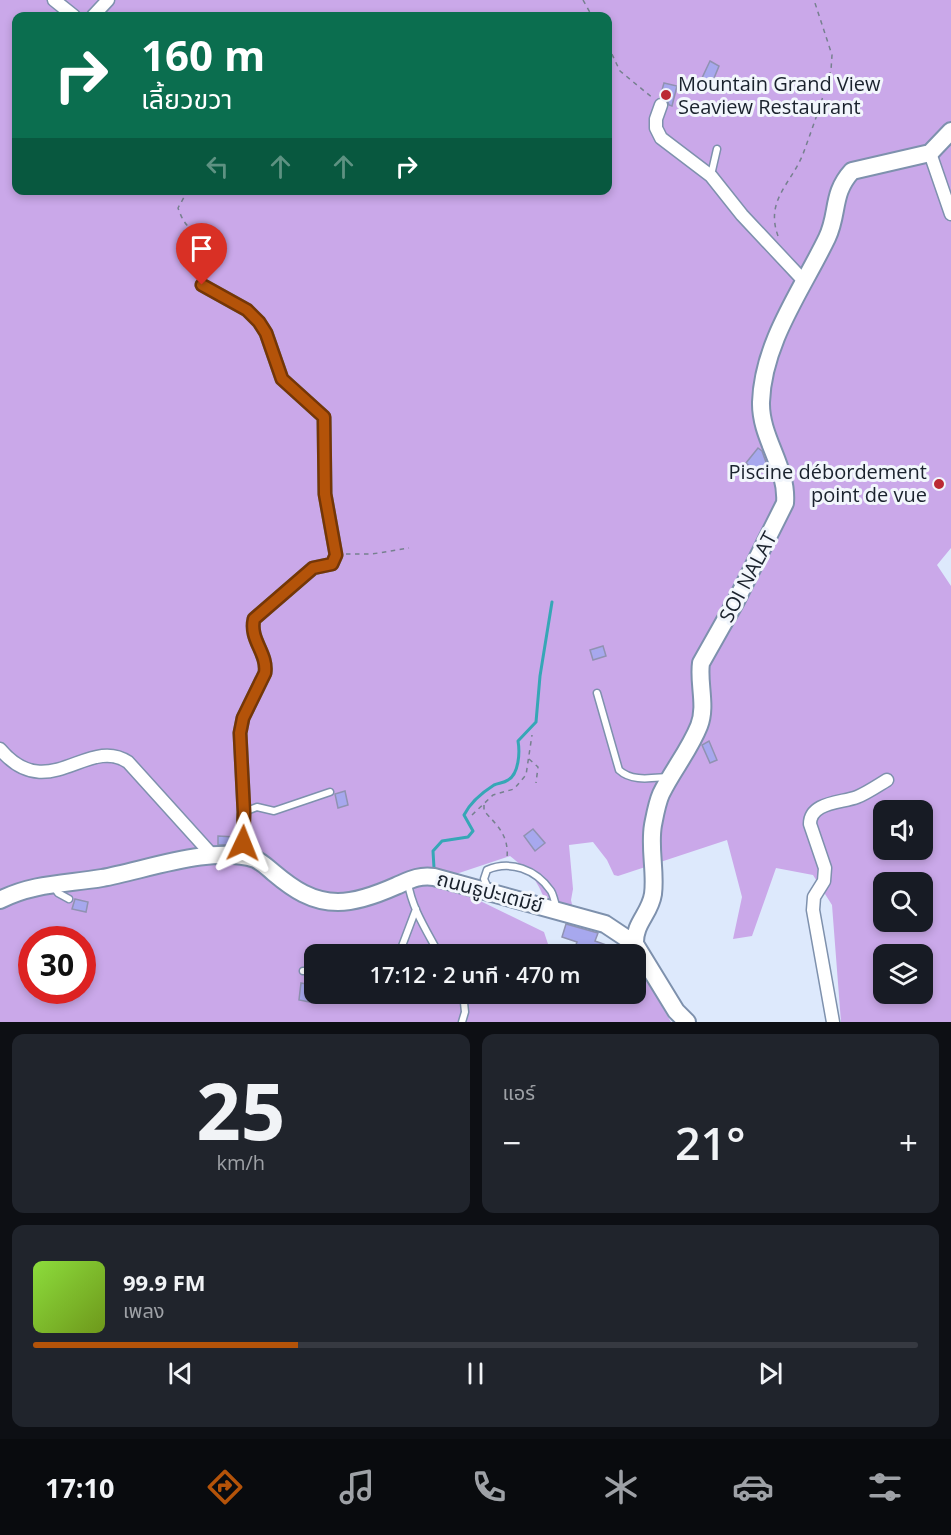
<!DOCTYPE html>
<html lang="th">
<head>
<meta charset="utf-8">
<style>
  body { margin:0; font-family:"Open Sans","Noto Sans Thai",sans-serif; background:#20242c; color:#f1f3f6; height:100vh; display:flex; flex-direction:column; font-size:22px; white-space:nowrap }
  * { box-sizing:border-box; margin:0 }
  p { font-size:20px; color:#9ea1a6 }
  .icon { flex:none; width:33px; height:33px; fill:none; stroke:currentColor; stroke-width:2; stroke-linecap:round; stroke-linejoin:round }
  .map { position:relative; height:1022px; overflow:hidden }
  .sheet { display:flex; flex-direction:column; gap:12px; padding:12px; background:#0d0f14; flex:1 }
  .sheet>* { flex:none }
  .hud { position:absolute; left:12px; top:12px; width:600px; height:183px; border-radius:12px; box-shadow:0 3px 9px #0003; background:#0b6e4f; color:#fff; overflow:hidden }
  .controls { position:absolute; left:873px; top:800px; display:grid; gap:12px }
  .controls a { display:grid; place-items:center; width:60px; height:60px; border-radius:12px; background:#171b24; box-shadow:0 3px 9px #0003; font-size:30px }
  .speed { position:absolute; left:18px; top:926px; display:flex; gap:12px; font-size:30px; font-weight:700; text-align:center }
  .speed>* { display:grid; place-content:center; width:78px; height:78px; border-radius:50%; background:#171b24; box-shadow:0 3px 9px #0003; line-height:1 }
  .speed .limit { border:9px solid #d22; background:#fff; color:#111 }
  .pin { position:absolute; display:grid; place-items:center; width:51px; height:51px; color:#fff; margin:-62px -26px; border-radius:50% 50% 50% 0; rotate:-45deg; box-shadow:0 0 6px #0007 }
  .pin .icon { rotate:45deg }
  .me { position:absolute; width:66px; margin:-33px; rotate:2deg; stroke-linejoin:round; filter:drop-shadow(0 0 4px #0008) }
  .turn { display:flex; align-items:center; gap:21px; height:126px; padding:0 30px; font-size:27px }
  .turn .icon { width:78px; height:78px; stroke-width:2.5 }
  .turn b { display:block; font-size:42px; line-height:51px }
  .lanes { display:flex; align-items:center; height:57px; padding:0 30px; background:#0003; justify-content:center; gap:30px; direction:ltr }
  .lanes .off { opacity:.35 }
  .big { font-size:45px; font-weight:600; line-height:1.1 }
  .sheet .widget { flex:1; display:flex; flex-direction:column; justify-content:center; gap:9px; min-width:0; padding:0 21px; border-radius:12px; background:#20242c }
  .sheet .dial { align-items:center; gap:0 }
  .dial b { font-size:78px; line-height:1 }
  .song { display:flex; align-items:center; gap:18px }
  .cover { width:72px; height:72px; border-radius:9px; background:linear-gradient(135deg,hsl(90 70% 55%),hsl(80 70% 35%)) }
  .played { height:6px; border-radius:3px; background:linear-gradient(90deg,#b45309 30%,#363941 30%) }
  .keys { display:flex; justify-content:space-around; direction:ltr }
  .heat { display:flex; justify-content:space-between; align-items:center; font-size:33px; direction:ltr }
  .sheet .tiles { flex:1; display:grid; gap:12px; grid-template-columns:1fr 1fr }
  .widget:last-child { grid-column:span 2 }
  .trip { position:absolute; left:304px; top:944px; width:342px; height:60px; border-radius:12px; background:#171b24; box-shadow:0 3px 9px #0003; font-weight:600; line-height:60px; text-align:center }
  .menu { display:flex; height:96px; justify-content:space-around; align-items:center; background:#090b0e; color:#9ea1a6 }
  .menu .icon { width:42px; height:42px }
  .menu .selected { color:#b45309 }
  .menu b { font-size:27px; color:#f1f3f6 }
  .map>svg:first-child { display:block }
  .green { fill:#caa8e9; fill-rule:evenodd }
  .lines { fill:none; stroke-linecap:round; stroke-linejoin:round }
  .stream { stroke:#36a7b6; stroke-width:3 }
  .building { fill:#a7a8ee; stroke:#9092b2; stroke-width:1.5 }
  .lane-casing { stroke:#7e91ad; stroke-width:9 }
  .street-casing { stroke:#7e91ad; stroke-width:15 }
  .secondary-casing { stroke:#7e91ad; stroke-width:20 }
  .path { stroke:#76808f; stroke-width:1.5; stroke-dasharray:4.5 4.5; stroke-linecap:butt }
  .lane { stroke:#fff; stroke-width:6 }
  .street { stroke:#fff; stroke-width:12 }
  .secondary { stroke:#fff; stroke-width:16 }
  .route-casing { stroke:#753606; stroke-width:15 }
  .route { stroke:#b45309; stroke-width:10 }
  .poi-dot { fill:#bb2a34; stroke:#f2f6fc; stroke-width:2 }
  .labels { text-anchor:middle; stroke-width:6; stroke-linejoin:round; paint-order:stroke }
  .poi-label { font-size:20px; fill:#1a222d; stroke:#f2f6fc; text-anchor:start }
  .street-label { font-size:20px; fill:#1a222d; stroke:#f2f6fc }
</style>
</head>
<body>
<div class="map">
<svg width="951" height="1022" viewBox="0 0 951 1022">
  <rect width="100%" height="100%" fill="#dde9fc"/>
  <path class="green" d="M0 0H951V548L937 565 951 586V1022H841L832 905 813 875 776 868 752 936 733 939 742 897 727 840 618 876 614 875 607 860 593 842 569 845 573 889 571 900 573 909 547 906C538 880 531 873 510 856L453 875 447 890 470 896 544 932 549 947 562 954H315V993H636V967L643 974 671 1022H0ZM16 16H608V190H16ZM884 810H922V849H884ZM884 882H922V921H884ZM32 939H82V990H32ZM884 954H922V993H884Z"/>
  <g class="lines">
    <path class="stream" d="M434 868 433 851 442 841 468 837 473 831 464 815C470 803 483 792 494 785 499 783 504 783 508 780 519 774 520 752 518 741L536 722 540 676 552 602"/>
  </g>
  <path class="building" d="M710 61 719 66 712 83 702 78Z
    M664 83 677 86 672 106 669 105 667 99 660 97Z
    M758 448 762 451 772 479 762 471 759 474 746 463Z
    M603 646 606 656 593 660 590 650Z
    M709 741 717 760 710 763 702 745Z
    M345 791 348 805 338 808 335 794Z
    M533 829 545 843 535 851 524 836Z
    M218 836 235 837 234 845H218Z
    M75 899 88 902 86 912 72 909Z
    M566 924 598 933 595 941 609 946 606 954H585L574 950 577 942 562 937Z
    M301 983 312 985 310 1002 299 1000Z"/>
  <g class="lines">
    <defs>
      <path id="lane" d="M711 175 717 149
        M597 693 619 770C632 782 651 778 668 777
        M244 812 257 807 274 811 330 792
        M408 883C412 909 427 931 439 954
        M54 887 58 893 69 899
        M488 888 484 879 487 870C510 860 536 869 551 891 554 896 555 904 557 909
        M399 954 416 909
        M303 971H315
        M462 1022 465 1012 463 993"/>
      <path id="street" d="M54 0 74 16
        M93 16 108 0
        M661 105 656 119V128L661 138 711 176 742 215 803 280
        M930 153 951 214
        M202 285 247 310 259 322 266 333 282 379 324 417 325 494 336 555 332 564 313 568 254 619C249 640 268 653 265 673L243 718 240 733 244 812 242 856
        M0 749C48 806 88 735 128 762L213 856
        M833 1022 813 910 814 897 824 881 825 868 810 824C810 802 841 803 857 797 867 793 877 786 887 780"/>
      <path id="secondary" d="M0 900C33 883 67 884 102 878 146 870 212 845 255 859 262 862 268 868 274 873 293 889 312 902 338 902 357 902 378 894 396 886 410 880 418 875 434 877L605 924 635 944 676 1011 687 1022
        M635 944C634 923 650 914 653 894 656 872 649 848 653 825 655 815 657 803 661 794 672 771 689 751 699 726 707 706 698 683 701 663L736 601 785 503C788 467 760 438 761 402 763 342 802 290 827 238 839 213 831 194 852 171L930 153 951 131"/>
    </defs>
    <use href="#lane" class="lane-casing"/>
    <use href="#street" class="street-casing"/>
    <use href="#secondary" class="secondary-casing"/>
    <path class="path" d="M583 0 592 16
      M608 46 620 71 654 99
      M188 190 178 208C186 230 191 231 214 232L221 243 206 276
      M778 236C765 200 791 184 803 154 813 127 823 98 831 70L832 55 814 0
      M346 554H372L409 548
      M529 759 538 767 536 783
      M484 805V811C498 826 509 836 507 858
      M472 815 493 795 514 789 526 775 532 735"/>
    <use href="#lane" class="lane"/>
    <use href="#street" class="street"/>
    <use href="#secondary" class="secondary"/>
  </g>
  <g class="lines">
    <defs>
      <path id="route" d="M202 285 247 310 259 322 266 333 282 379 324 417 325 494 336 555 332 564 313 568 254 619C249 640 268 653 265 673L243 718 240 733 244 812 243 843"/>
    </defs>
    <use href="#route" class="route-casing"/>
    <use href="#route" class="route"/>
  </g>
  <g class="poi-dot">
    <circle cx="666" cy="95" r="6"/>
    <circle cx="939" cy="484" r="6"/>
  </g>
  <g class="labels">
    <g class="poi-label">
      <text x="678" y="91">Mountain Grand View<tspan x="678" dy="23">Seaview Restaurant</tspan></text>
      <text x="927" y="479" text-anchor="end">Piscine débordement<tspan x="927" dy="23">point de vue</tspan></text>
    </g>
    <g class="street-label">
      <text transform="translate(748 577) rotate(-62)" y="7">SOI NALAT</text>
      <text transform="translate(490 892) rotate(15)" y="7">ถนนธูปะเตมีย์</text>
    </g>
  </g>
</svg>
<div class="controls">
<a><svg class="icon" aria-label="sound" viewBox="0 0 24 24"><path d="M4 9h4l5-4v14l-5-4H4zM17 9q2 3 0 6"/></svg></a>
<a><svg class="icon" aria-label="search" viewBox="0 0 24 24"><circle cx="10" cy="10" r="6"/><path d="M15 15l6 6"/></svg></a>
<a><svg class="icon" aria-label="layers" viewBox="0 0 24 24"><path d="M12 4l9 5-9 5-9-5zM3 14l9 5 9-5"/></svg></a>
</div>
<div class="speed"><div class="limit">30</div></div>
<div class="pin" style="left:202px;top:285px;background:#d93025"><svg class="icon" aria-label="arrive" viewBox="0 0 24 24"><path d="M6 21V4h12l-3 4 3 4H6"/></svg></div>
<svg class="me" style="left:243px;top:843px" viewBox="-20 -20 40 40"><path d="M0-17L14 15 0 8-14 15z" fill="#b45309" stroke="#fff" stroke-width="4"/></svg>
<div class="trip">17:12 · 2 นาที · 470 m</div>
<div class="hud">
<div class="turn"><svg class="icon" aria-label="right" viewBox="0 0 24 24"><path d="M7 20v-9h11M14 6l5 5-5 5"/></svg><div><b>160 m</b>เลี้ยวขวา</div></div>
<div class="lanes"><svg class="icon off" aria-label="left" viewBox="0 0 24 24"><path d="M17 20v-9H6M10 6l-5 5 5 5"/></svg><svg class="icon off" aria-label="ahead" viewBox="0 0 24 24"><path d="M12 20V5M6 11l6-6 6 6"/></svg><svg class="icon off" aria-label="ahead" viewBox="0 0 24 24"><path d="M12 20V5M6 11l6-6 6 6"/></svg><svg class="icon" aria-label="right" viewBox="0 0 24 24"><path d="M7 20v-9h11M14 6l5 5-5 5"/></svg></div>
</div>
</div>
<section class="sheet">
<div class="tiles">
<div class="widget dial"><b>25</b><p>km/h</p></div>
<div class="widget"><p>แอร์</p>
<div class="heat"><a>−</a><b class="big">21°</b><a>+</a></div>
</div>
<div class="widget">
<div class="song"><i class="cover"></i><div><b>99.9 FM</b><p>เพลง</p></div></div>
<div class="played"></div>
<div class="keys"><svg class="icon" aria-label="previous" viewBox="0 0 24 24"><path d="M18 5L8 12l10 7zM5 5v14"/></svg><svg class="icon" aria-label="pause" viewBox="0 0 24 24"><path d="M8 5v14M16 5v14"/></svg><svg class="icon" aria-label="next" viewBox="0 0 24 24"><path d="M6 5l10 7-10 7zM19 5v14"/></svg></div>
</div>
</div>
</section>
<nav class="menu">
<b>17:10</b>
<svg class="icon selected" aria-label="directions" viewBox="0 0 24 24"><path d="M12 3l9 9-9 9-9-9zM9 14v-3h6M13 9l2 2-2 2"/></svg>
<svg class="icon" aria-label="music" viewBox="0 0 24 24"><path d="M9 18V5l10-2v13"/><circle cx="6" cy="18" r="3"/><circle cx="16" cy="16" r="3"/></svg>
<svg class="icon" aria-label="phone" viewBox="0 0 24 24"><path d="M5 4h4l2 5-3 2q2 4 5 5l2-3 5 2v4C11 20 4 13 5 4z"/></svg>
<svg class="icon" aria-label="climate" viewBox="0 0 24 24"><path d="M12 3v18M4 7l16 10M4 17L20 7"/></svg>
<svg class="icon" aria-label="car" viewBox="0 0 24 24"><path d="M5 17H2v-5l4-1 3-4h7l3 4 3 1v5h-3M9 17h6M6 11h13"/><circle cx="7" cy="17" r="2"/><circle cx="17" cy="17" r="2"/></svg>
<svg class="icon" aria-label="filters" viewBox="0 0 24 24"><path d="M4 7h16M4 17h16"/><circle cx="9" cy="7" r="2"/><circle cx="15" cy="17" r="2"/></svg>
</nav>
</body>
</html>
